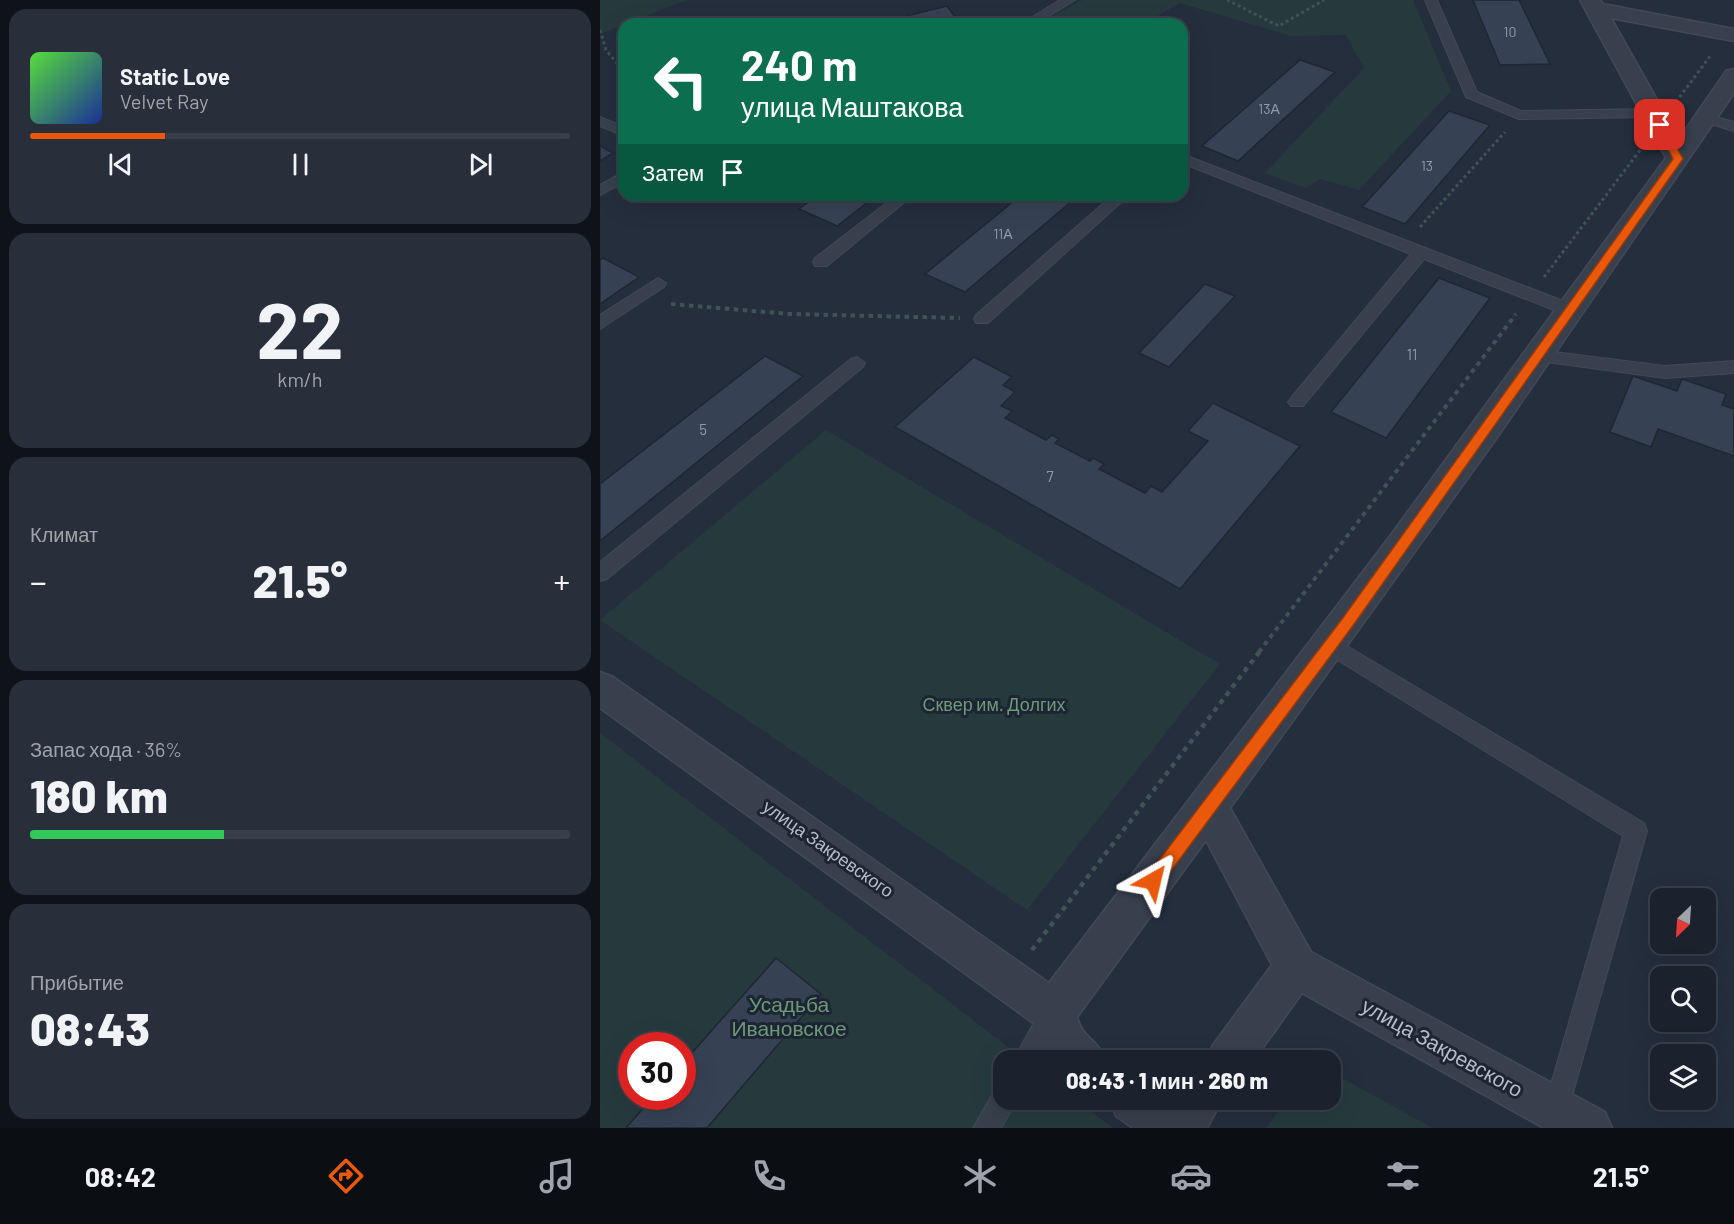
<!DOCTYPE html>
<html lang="ru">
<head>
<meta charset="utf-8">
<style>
  body { margin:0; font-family:Barlow,sans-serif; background:#282f3a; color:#f1f3f6; height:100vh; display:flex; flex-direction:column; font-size:22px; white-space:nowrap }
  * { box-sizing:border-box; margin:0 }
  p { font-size:20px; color:#a0a4aa }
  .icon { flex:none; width:33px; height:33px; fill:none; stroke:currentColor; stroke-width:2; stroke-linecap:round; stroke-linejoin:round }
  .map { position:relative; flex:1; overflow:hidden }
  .sheet { display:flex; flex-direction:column; gap:9px; padding:9px; background:#0f1319; width:600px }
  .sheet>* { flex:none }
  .banner { position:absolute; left:18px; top:18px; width:570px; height:183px; border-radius:18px; box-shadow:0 6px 24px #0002,0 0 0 2px #393f4a; background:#0b6e4f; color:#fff; overflow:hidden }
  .needle { width:39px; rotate:205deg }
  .fabs { position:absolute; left:1050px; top:888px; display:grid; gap:12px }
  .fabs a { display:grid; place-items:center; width:66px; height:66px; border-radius:12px; background:#1b222e; box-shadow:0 6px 24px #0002,0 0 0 2px #393f4a; font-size:30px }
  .speed { position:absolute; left:18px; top:1032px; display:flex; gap:12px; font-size:30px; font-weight:700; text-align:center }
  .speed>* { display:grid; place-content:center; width:78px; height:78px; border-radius:50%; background:#1b222e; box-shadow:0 6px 24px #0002,0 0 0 2px #393f4a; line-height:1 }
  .speed .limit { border:9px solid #d22; background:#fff; color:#111 }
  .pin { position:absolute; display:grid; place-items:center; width:51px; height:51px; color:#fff; margin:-26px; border-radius:12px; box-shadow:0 3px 9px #0006 }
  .me { position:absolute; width:66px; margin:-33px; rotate:37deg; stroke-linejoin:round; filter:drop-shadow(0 0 4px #0008) }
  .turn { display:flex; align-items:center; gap:21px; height:126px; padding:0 24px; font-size:27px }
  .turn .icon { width:78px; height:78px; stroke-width:2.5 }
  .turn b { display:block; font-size:42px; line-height:51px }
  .then { display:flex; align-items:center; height:57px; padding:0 24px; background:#0003; gap:12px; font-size:22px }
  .big { font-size:45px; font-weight:800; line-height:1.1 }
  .sheet .card { flex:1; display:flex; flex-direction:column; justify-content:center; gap:9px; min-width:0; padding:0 21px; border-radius:18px; background:#282f3a }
  .sheet .dial { align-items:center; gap:0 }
  .dial b { font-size:78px; line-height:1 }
  .song { display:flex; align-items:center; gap:18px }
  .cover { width:72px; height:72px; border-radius:9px; background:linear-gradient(135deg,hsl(110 70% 55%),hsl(230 70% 35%)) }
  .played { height:6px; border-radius:3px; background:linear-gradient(90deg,#ea580c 25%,#393f4a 25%) }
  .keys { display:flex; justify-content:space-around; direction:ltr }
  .heat { display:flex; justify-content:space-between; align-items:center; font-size:33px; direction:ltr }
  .charge { height:9px; border-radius:4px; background:linear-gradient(90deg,#34c759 36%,#393f4a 0) }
  .trip { position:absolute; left:393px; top:1050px; width:348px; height:60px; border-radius:18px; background:#1b222e; box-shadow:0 6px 24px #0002,0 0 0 2px #393f4a; font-weight:800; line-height:60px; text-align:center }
  .tab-bar { display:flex; height:96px; justify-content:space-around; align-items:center; background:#0b0e12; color:#a0a4aa }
  .tab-bar .icon { width:42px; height:42px }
  .tab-bar .current { color:#ea580c }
  .tab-bar b { font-size:27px; color:#f1f3f6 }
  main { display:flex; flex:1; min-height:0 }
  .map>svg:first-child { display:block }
  .green { fill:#263a3e; fill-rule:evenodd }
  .building { fill:#364254; stroke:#1f2734; stroke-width:1.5 }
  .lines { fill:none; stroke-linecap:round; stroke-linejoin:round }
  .lane-casing { stroke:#414956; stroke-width:2 }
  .street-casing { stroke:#414956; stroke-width:3 }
  .path-far2 { stroke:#3f5356; stroke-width:3; stroke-dasharray:3 3; stroke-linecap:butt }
  .path-far1 { stroke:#3f5356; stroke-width:4; stroke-dasharray:4.5 4.5; stroke-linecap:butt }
  .path { stroke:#3f5356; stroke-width:4.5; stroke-dasharray:5 5; stroke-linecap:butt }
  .lane { fill:#38404d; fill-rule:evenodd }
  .street { fill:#38404d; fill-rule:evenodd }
  .route { fill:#ea580c; stroke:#983908; stroke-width:1.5 }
  .labels { text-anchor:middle; stroke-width:6; stroke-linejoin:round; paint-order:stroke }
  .far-number-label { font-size:14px; fill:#929baa }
  .number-label { font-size:15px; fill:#929baa }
  .park-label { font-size:18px; fill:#6c9979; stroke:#1d2532 }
  .street-label { font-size:18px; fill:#b4bbc9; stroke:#1d2532 }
  .near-park-label { font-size:21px; fill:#6c9979; stroke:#1d2532 }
  .near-street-label { font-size:21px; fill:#b4bbc9; stroke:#1d2532 }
</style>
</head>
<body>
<main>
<section class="sheet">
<div class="card">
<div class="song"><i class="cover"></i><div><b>Static Love</b><p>Velvet Ray</p></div></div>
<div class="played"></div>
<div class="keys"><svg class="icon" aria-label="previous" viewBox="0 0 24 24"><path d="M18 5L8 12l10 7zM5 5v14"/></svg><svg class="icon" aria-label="pause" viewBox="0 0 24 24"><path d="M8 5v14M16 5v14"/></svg><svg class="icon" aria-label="next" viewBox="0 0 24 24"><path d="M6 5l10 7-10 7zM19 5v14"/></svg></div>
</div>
<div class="card dial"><b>22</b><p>km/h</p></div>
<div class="card"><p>Климат</p>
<div class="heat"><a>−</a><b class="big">21.5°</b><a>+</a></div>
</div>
<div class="card"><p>Запас хода · 36%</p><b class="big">180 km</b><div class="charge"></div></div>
<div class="card"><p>Прибытие</p><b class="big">08:43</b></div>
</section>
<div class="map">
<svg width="1134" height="1128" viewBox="0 0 1134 1128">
  <rect width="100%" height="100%" fill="#242e3d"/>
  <path class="green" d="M0 0H87L0 34Z
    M482 0H813L851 91 759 190 720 179 706 188 665 173 764 68 746 35 691 36 580 3 544 24H437Z
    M226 430 620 664 427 910 0 620Z
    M0 733 425 1060H404V1100H476L513 1128H0ZM32 1046H82V1096H32Z
    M731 1072 833 1128H666L687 1100H730Z"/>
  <path class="building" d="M873 0H919L950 64 900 65Z
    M347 6 360 24H274Z
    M560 17 581 24H551Z
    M700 60 735 72 638 161 602 146Z
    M849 111 890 125 805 224 762 207Z
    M0 146 13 153 0 161Z
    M218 195H277L237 226 199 209Z
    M421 195H479L365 292 325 274Z
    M3 258 39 277 0 304V260Z
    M839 278 890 298 786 438 731 412Z
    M605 284 635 296 569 367 539 353Z
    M165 356 203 376 0 541V484Z
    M374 357 412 377 403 385 415 392 401 406 412 411 405 418 446 440 452 435 459 439 455 443 490 461 493 458 504 464 499 469 545 493 551 486 562 492 608 441 588 431 613 403 700 446 580 589 295 427Z
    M1033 376 1077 391 1082 379 1126 394 1122 405 1134 409V456L1058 429 1051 447 1010 432Z
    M176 958 221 994 107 1128H26L54 1096H82V1064Z"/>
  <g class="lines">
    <defs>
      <path id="lane" d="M460 0H475L436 24H421Z
        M825 0H837L877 92 921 111 1053 109 1060 113 1053 117 919 119 866 97Z
        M1106 114 1134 122V131L1101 121V115Z
        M0 117 24 127V136L0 126Z
        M582 154 976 306 978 310 970 315 964 314 824 259 703 406H691L688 402 691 398 811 254 582 163Z
        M24 172V182L0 195V185Z
        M297 195H313L227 266H215L213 262 215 258Z
        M513 195H529L388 323H376L374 319 376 315Z
        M58 278 66 283 64 287 0 329V315Z
        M938 350 1065 366 1134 361V373L1065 378 932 360 930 356 932 352Z
        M257 357 265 363 263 367 7 579 0 581V562L251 359Z
        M730 636 1044 823 1047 831 965 1121 956 1125 947 1121 943 1112 1023 836 723 651 720 645 723 639Z
        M453 1001 462 1005 466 1014 440 1060H413L444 1005Z
        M404 1086V1100H417L401 1128H373L395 1090Z"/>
      <path id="street" d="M980 0H1000L1003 4 1134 29V41L1011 18 1079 139 1126 71 1134 69V93L896 439 630 808 711 952 1005 1112 1012 1128H944L702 993 654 1060H606L613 1045 672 965 606 840 477 1017C483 1040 497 1037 505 1060H448L436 1025 0 708V672L13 677 449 983 788 539 1066 158Z
        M510 1100H622L607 1128H533L516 1116Z"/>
    </defs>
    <use href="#lane" class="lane-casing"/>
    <use href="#street" class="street-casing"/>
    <path class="path-far2" d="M627 0 679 26 724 0
      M0 30 6 50 21 68
      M1076 102 1111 55
      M820 227 905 132
      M944 277 1041 149"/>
    <path class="path-far1" d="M71 304 190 314 360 318
      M659 652 916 314"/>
    <path class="path" d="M432 950 660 651"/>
    <use href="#lane" class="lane"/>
    <use href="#street" class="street"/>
  </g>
  <path class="route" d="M1056 123H1063L1083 159 752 627 559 887 553 889 547 887 545 881 547 876 742 619 1073 159 1055 125Z"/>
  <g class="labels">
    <g class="far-number-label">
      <text x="910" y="37">10</text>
      <text x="669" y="114">13А</text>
      <text x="827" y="171">13</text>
      <text x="403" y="239">11А</text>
    </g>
    <g class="number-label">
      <text x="812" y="360">11</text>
      <text x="103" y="435">5</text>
      <text x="450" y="482">7</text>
    </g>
    <g class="park-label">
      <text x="394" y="711">Сквер им. Долгих</text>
    </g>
    <g class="street-label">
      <text transform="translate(228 849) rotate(35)" y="6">улица Закревского</text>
    </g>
    <g class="near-park-label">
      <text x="189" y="1012">Усадьба<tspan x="189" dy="24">Ивановское</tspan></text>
    </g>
    <g class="near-street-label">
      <text transform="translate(842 1048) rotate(29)" y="7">улица Закревского</text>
    </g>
  </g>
</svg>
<div class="fabs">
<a><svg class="needle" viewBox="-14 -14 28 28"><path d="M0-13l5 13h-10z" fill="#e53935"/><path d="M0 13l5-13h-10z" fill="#a0a4aa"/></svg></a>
<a><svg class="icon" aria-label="search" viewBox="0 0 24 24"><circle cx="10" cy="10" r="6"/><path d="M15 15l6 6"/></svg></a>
<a><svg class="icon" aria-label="layers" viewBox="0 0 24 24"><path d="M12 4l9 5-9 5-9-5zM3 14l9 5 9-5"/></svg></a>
</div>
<div class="speed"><div class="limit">30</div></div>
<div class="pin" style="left:1060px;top:125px;background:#d93025"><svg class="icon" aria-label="arrive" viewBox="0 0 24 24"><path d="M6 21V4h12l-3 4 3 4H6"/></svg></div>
<svg class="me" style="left:553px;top:881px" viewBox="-20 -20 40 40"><path d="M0-17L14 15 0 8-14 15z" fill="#ea580c" stroke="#fff" stroke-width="4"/></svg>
<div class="trip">08:43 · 1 мин · 260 m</div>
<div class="banner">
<div class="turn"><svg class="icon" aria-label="left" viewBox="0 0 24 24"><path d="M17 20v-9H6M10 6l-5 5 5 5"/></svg><div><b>240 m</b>улица Маштакова</div></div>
<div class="then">Затем<svg class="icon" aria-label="arrive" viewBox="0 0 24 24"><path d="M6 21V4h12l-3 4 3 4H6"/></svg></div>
</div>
</div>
</main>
<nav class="tab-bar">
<b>08:42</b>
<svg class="icon current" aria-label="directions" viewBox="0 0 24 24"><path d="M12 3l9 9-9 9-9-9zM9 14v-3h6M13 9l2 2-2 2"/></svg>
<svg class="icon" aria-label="music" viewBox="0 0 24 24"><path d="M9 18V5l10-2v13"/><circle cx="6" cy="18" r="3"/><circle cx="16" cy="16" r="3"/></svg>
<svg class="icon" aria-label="phone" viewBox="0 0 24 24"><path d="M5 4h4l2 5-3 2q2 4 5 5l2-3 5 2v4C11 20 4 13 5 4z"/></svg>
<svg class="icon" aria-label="climate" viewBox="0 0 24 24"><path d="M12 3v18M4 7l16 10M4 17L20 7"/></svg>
<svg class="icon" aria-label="car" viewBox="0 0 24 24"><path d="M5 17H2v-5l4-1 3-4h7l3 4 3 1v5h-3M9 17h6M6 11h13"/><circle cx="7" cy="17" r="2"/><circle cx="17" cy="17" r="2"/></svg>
<svg class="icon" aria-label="filters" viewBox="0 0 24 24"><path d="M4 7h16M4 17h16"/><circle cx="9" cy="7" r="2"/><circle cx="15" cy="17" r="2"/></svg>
<b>21.5°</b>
</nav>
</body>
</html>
